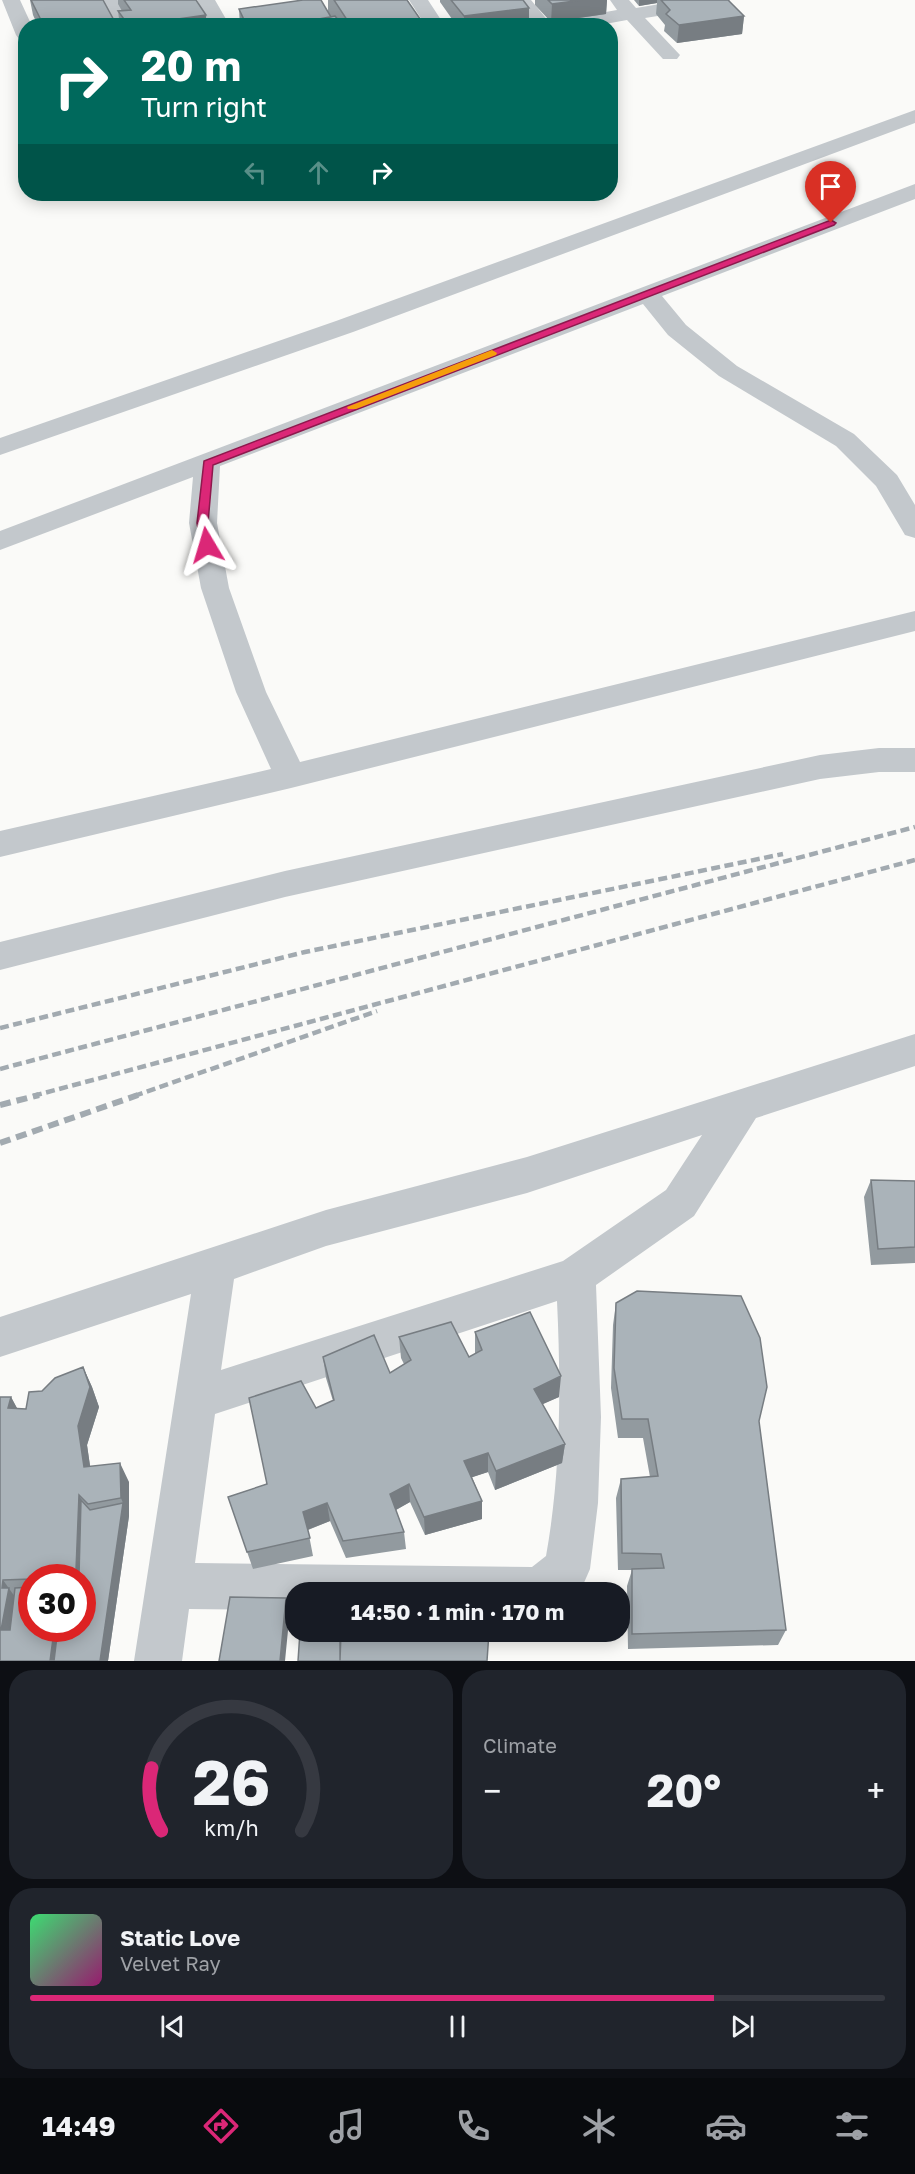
<!DOCTYPE html>
<html lang="en">
<head>
<meta charset="utf-8">
<style>
  body { margin:0; font-family:"Golos Text",sans-serif; background:#20242c; color:#f1f3f6; height:100vh; display:flex; flex-direction:column; font-size:22px; white-space:nowrap }
  * { box-sizing:border-box; margin:0 }
  p { font-size:20px; color:#9ea1a6 }
  .icon { flex:none; width:33px; height:33px; fill:none; stroke:currentColor; stroke-width:2; stroke-linecap:round; stroke-linejoin:round }
  .map { position:relative; height:1661px; overflow:hidden }
  .panel { display:flex; flex-direction:column; gap:9px; padding:9px; background:#0d0f14; flex:1 }
  .panel>* { flex:none }
  .top-card { position:absolute; left:18px; top:18px; width:600px; height:183px; border-radius:24px; box-shadow:0 3px 15px #0003; background:#00695c; color:#fff; overflow:hidden }
  .speed { position:absolute; left:18px; top:1564px; display:flex; gap:12px; font-size:30px; font-weight:700; text-align:center }
  .speed>* { display:grid; place-content:center; width:78px; height:78px; border-radius:50%; background:#171b24; box-shadow:0 3px 15px #0003; line-height:1 }
  .speed .limit { border:9px solid #d22; background:#fff; color:#111 }
  .pin { position:absolute; display:grid; place-items:center; width:51px; height:51px; color:#fff; margin:-62px -26px; border-radius:50% 50% 50% 0; rotate:-45deg; box-shadow:0 0 6px #0007 }
  .pin .icon { rotate:45deg }
  .me { position:absolute; width:66px; margin:-33px; rotate:353deg; stroke-linejoin:round; filter:drop-shadow(0 0 4px #0008) }
  .turn { display:flex; align-items:center; gap:21px; height:126px; padding:0 24px; font-size:27px }
  .turn .icon { width:78px; height:78px; stroke-width:2.5 }
  .turn b { display:block; font-size:42px; line-height:51px }
  .lanes { display:flex; align-items:center; height:57px; padding:0 24px; background:#0003; justify-content:center; gap:30px; direction:ltr }
  .lanes .off { opacity:.35 }
  .big { font-size:45px; font-weight:700; line-height:1.1 }
  .panel .card { flex:1; display:flex; flex-direction:column; justify-content:center; gap:9px; min-width:0; padding:0 21px; border-radius:24px; background:#20242c }
  .panel .dial { align-items:center; gap:0 }
  .dial svg { height:156px; overflow:visible; fill:none; stroke:#363941; stroke-width:7; stroke-linecap:round; text-anchor:middle }
  .dial text { fill:#f1f3f6; stroke:none }
  .song { display:flex; align-items:center; gap:18px }
  .cover { width:72px; height:72px; border-radius:9px; background:linear-gradient(135deg,hsl(140 70% 55%),hsl(320 70% 35%)) }
  .played { height:6px; border-radius:3px; background:linear-gradient(90deg,#db2777 80%,#363941 80%) }
  .keys { display:flex; justify-content:space-around; direction:ltr }
  .heat { display:flex; justify-content:space-between; align-items:center; font-size:33px; direction:ltr }
  .panel .tiles { flex:1; display:grid; gap:9px; grid-template-columns:1fr 1fr }
  .card:last-child { grid-column:span 2 }
  .trip { position:absolute; left:285px; top:1582px; width:345px; height:60px; border-radius:24px; background:#171b24; box-shadow:0 3px 15px #0003; font-weight:700; line-height:60px; text-align:center }
  .dock { display:flex; height:96px; justify-content:space-around; align-items:center; background:#090b0e; color:#9ea1a6 }
  .dock .icon { width:42px; height:42px }
  .dock .active { color:#db2777 }
  .dock b { font-size:27px; color:#f1f3f6 }
  .map>svg:first-child { display:block }
  .lines { fill:none; stroke-linecap:round; stroke-linejoin:round }
  .minor { fill:#c3c8cc; fill-rule:evenodd }
  .rail-far1 { stroke:#a2aab0; stroke-width:4.5; stroke-dasharray:9 4.5; stroke-linecap:butt }
  .rail { stroke:#a2aab0; stroke-width:6; stroke-dasharray:11 6; stroke-linecap:butt }
  .wall { fill:#929a9f; fill-rule:evenodd }
  .shaded-wall { fill:#777d82 }
  .building { fill:#aab3b9; stroke:#777d82; stroke-width:1.5 }
  .route { fill:#db2777; stroke:#8e194d; stroke-width:1.5 }
  .slow { fill:#f59e0b }
</style>
</head>
<body>
<div class="map">
<svg width="915" height="1661" viewBox="0 0 915 1661">
  <rect width="100%" height="100%" fill="#fafaf8"/>
  <g class="lines">
    <path class="minor" d="M2 0H20L32 26H26V41L19 39 16 35Z
      M101 0H119L129 26H111Z
      M197 0H215L230 26H211Z
      M409 0H428L445 26H426Z
      M512 0H531L549 22 617 10 610 0H629L636 8 684 0H730L728 4 721 6 645 18 680 55 677 59H663L627 20 594 26H531Z
      M915 110V123L353 332 0 455V438L336 321Z
      M915 184V199L662 296 686 325 737 366 854 434 897 475 915 505V538L905 535 876 486 836 446 719 376 668 335 643 304 220 466 217 523 229 588 266 692 300 762 915 611V631L291 788 0 857V831L271 769 236 692 201 588 189 523 193 477 0 550V531Z
      M879 748H915V772H879L820 779 285 897 0 970V942L285 871 820 755Z
      M915 1034V1066L756 1118 694 1216 596 1285 601 1417 598 1503 590 1569 583 1585 573 1593H296V1610L189 1609 182 1661H134L191 1294 0 1357V1317L326 1210 527 1157ZM702 1135 666 1190 563 1261 221 1370 234 1279 326 1246 527 1193ZM557 1301C561 1385 561 1473 546 1556L532 1567 195 1563 215 1414Z"/>
    <path class="rail-far1" d="M0 1028 305 952 783 854
      M0 1069 915 827
      M33 1096 915 860
      M134 1096 377 1011"/>
    <path class="rail" d="M0 1105 39 1095
      M0 1143 138 1095"/>
  </g>
  <path class="wall" d="M30 0H103L116 26H38L33 15Z
    M118 0H196L207 26H120L118 11H122L118 4Z
    M328 0H407L425 26H240L239 9 328 12Z
    M440 0H523L529 8V25L457 26 440 2Z
    M535 0H607L606 14 551 22 535 5Z
    M634 0H728L744 16 742 34 677 43 664 31 665 25 656 14 657 3 639 6Z
    M871 1180 915 1181V1263L871 1265 864 1197Z
    M616 1303 759 1421 786 1630 778 1645 628 1649 627 1586 632 1570H618L616 1498 621 1479 650 1477 643 1438H618L611 1388 613 1325Z
    M475 1332 559 1397 542 1404 565 1444 562 1463 495 1490 488 1472 472 1477 482 1501V1519L425 1535 410 1502 396 1510 404 1532 406 1549 346 1558 330 1521 308 1530 313 1556 253 1569 228 1497 267 1484 316 1408 333 1401 326 1378 323 1357 390 1373 404 1364 401 1358 399 1337 469 1357 475 1354Z
    M83 1367 92 1387 99 1407 87 1445 90 1466 129 1482V1516L108 1661H0L11 1397 17 1409H26L42 1391ZM32 1578H82L32 1629Z"/>
  <path class="shaded-wall" d="M582 0H607L606 14 551 22 552 4Z
    M639 0H657V3L639 6Z
    M529 8V25L464 26V16Z
    M206 15 207 26H131Z
    M744 16 742 34 677 43 679 25Z
    M83 1367 92 1387 99 1407 87 1445 93 1486 84 1467 78 1426Z
    M561 1376 559 1397 532 1409 534 1389Z
    M11 1397 22 1417 8 1408Z
    M565 1444 562 1463 495 1490 496 1471Z
    M488 1453V1472L464 1480V1461Z
    M120 1463 129 1482V1516L108 1661H100L123 1503 121 1498Z
    M409 1484 410 1502 392 1512 390 1494Z
    M79 1495 88 1513 82 1578H67Z
    M482 1501V1519L425 1535 424 1517Z
    M327 1503 330 1521 307 1530 303 1512Z
    M3 1580 20 1604 13 1645 1 1630 2 1588Z
    M286 1598 290 1610 285 1661H280Z
    M41 1629H62L65 1647 63 1661H50L40 1631Z"/>
  <path class="building" d="M31 0H103L116 24 109 26H44Z
    M124 0H196L206 15 129 26 118 11 131 10Z
    M303 0H321L331 17 278 26H247L239 9Z
    M334 0H407L425 26H351Z
    M451 0H523L529 8 464 16Z
    M548 0H582L552 4Z
    M661 0H728L744 16 679 25 666 14 670 10Z
    M335 16 343 26H280Z
    M871 1180 915 1181V1247L878 1249Z
    M637 1291 741 1296 760 1338 767 1387 759 1421 786 1630 632 1634V1569L664 1568 661 1554 622 1553 621 1479 658 1476 648 1419H622L614 1368 616 1303Z
    M530 1312 561 1376 534 1389 565 1444 496 1471 488 1453 464 1461 482 1501 424 1517 409 1484 390 1494 404 1532 343 1541 327 1503 303 1512 310 1538 247 1552 228 1497 267 1484 249 1398 301 1381 316 1408 334 1400 323 1357 374 1335 390 1373 411 1360 399 1337 451 1322 469 1357 482 1350 475 1332Z
    M83 1367 90 1387 78 1426 84 1467 120 1463 121 1498 88 1504 79 1495 76 1570 69 1572 67 1578H32V1579L3 1580 2 1588H9L1 1630H10L15 1588 32 1587V1629H41L40 1631H54L50 1661H0V1397H11L8 1408 26 1409 29 1392 42 1391 55 1378Z
    M81 1500 90 1510 123 1503 100 1661H54L57 1636 54 1631H44L45 1629H82V1578H72L79 1575Z
    M406 1589V1593H352Z
    M230 1597 286 1598 280 1661H219Z
    M300 1632H340V1661H298Z
    M341 1632H489L487 1661H340Z"/>
  <path class="route" d="M831 220 836 223 834 225 213 465 208 523 212 545 207 549 201 545 197 523 204 461Z"/>
  <path class="slow" d="M492 350 497 353 496 355 356 409H348L347 407Z"/>
</svg>
<div class="speed"><div class="limit">30</div></div>
<div class="pin" style="left:831px;top:223px;background:#d93025"><svg class="icon" aria-label="arrive" viewBox="0 0 24 24"><path d="M6 21V4h12l-3 4 3 4H6"/></svg></div>
<svg class="me" style="left:207px;top:545px" viewBox="-20 -20 40 40"><path d="M0-17L14 15 0 8-14 15z" fill="#db2777" stroke="#fff" stroke-width="4"/></svg>
<div class="trip">14:50 · 1 min · 170 m</div>
<div class="top-card">
<div class="turn"><svg class="icon" aria-label="right" viewBox="0 0 24 24"><path d="M7 20v-9h11M14 6l5 5-5 5"/></svg><div><b>20 m</b>Turn right</div></div>
<div class="lanes"><svg class="icon off" aria-label="left" viewBox="0 0 24 24"><path d="M17 20v-9H6M10 6l-5 5 5 5"/></svg><svg class="icon off" aria-label="ahead" viewBox="0 0 24 24"><path d="M12 20V5M6 11l6-6 6 6"/></svg><svg class="icon" aria-label="right" viewBox="0 0 24 24"><path d="M7 20v-9h11M14 6l5 5-5 5"/></svg></div>
</div>
</div>
<section class="panel">
<div class="tiles">
<div class="card dial"><svg viewBox="0 0 100 80">
<path d="M14 69A42 42 0 1 1 86 69"/>
<path d="M14 69A42 42 0 0 1 9 37" stroke="#db2777"/>
<text x="50" y="56" font-size="32" font-weight="700">26</text>
<text x="50" y="72" font-size="11">km/h</text>
</svg></div>
<div class="card"><p>Climate</p>
<div class="heat"><a>−</a><b class="big">20°</b><a>+</a></div>
</div>
<div class="card">
<div class="song"><i class="cover"></i><div><b>Static Love</b><p>Velvet Ray</p></div></div>
<div class="played"></div>
<div class="keys"><svg class="icon" aria-label="previous" viewBox="0 0 24 24"><path d="M18 5L8 12l10 7zM5 5v14"/></svg><svg class="icon" aria-label="pause" viewBox="0 0 24 24"><path d="M8 5v14M16 5v14"/></svg><svg class="icon" aria-label="next" viewBox="0 0 24 24"><path d="M6 5l10 7-10 7zM19 5v14"/></svg></div>
</div>
</div>
</section>
<nav class="dock">
<b>14:49</b>
<svg class="icon active" aria-label="directions" viewBox="0 0 24 24"><path d="M12 3l9 9-9 9-9-9zM9 14v-3h6M13 9l2 2-2 2"/></svg>
<svg class="icon" aria-label="music" viewBox="0 0 24 24"><path d="M9 18V5l10-2v13"/><circle cx="6" cy="18" r="3"/><circle cx="16" cy="16" r="3"/></svg>
<svg class="icon" aria-label="phone" viewBox="0 0 24 24"><path d="M5 4h4l2 5-3 2q2 4 5 5l2-3 5 2v4C11 20 4 13 5 4z"/></svg>
<svg class="icon" aria-label="climate" viewBox="0 0 24 24"><path d="M12 3v18M4 7l16 10M4 17L20 7"/></svg>
<svg class="icon" aria-label="car" viewBox="0 0 24 24"><path d="M5 17H2v-5l4-1 3-4h7l3 4 3 1v5h-3M9 17h6M6 11h13"/><circle cx="7" cy="17" r="2"/><circle cx="17" cy="17" r="2"/></svg>
<svg class="icon" aria-label="filters" viewBox="0 0 24 24"><path d="M4 7h16M4 17h16"/><circle cx="9" cy="7" r="2"/><circle cx="15" cy="17" r="2"/></svg>
</nav>
</body>
</html>
